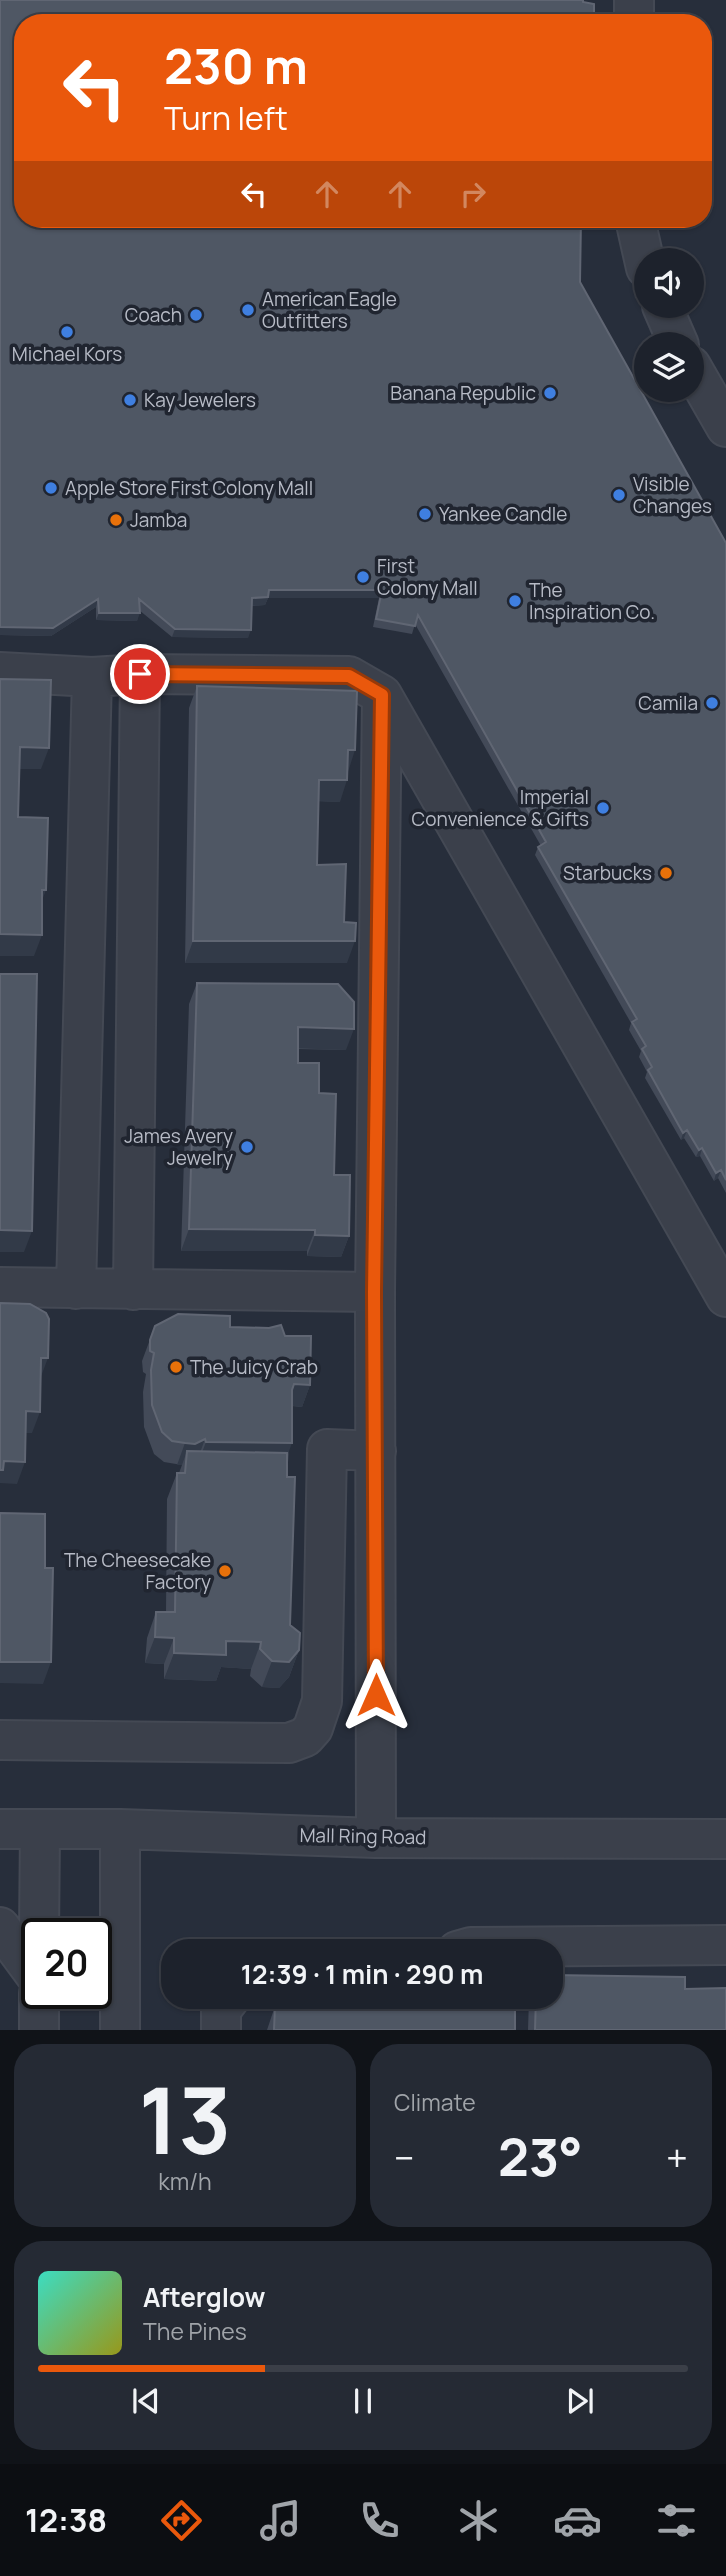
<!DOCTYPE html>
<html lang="en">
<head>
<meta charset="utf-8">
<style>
  body { margin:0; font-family:Manrope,sans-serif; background:#252a34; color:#f1f3f6; height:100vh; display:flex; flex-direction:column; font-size:26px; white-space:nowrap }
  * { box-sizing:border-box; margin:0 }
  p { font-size:23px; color:#a0a4a9 }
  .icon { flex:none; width:38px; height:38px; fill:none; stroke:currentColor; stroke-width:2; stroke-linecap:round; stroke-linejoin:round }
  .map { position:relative; height:2030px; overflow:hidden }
  .side { display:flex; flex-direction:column; gap:14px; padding:14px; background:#101318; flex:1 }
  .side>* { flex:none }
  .banner { position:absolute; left:14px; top:14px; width:698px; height:214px; border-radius:28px; box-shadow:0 2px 5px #0004,0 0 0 2px #3b3f48; background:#ea580c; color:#fff; overflow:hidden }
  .fabs { position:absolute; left:634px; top:248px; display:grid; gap:14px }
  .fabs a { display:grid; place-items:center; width:70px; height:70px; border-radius:50%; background:#1d222c; box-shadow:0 2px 5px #0004,0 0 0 2px #3b3f48; font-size:35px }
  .speed { position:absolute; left:21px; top:1918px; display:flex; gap:14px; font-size:35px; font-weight:700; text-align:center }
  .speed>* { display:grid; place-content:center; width:91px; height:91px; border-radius:50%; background:#1d222c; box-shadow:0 2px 5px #0004,0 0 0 2px #3b3f48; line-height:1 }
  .speed .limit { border:4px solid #111; border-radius:10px; background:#fff; color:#111 }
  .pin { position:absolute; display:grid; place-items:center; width:60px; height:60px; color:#fff; margin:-30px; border:4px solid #fff; border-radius:50%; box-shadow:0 2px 7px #0007 }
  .me { position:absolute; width:77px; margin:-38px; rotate:0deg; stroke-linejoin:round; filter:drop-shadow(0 0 5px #0008) }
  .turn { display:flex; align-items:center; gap:24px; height:147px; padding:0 35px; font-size:32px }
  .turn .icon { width:91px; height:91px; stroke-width:2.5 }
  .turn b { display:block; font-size:49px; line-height:60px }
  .lanes { display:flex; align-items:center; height:66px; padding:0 35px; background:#0003; justify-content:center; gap:35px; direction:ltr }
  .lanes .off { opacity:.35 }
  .big { font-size:52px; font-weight:700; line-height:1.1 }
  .side .card { flex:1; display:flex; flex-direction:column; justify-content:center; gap:10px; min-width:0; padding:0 24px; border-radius:28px; background:#252a34 }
  .side .dial { align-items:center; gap:0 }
  .dial b { font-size:91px; line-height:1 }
  .song { display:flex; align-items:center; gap:21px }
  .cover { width:84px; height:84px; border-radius:10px; background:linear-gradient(135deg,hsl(170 70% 55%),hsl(60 70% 35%)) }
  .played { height:7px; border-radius:4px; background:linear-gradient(90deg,#ea580c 35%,#3b3f48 35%) }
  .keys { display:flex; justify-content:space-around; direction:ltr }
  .heat { display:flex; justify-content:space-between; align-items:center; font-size:38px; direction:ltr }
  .side .tiles { flex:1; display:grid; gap:14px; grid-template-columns:1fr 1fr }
  .card:last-child { grid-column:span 2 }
  .trip { position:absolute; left:161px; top:1939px; width:402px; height:70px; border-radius:28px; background:#1d222c; box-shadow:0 2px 5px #0004,0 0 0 2px #3b3f48; font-weight:700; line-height:70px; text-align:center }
  .tabs { display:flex; height:112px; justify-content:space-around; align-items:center; background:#0c0e12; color:#a0a4a9 }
  .tabs .icon { width:49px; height:49px }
  .tabs .current { color:#ea580c }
  .tabs b { font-size:32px; color:#f1f3f6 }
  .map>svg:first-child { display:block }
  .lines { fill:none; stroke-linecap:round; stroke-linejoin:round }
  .minor-casing { stroke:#444954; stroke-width:42 }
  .minor { stroke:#3b404b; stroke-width:38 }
  .wall { fill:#434a58 }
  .shaded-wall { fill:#323a48 }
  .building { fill:#4f5764; stroke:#606673; stroke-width:2 }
  .route-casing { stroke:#983908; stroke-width:18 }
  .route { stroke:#ea580c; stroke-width:12 }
  .shop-dot { fill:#3f7fe0; stroke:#202530; stroke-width:2.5 }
  .food-dot { fill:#e8710a; stroke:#202530; stroke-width:2.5 }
  .labels { text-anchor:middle; stroke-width:7; stroke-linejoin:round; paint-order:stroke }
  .poi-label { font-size:19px; fill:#b7bbc6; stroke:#202530; text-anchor:start }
  .street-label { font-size:19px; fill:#b7bbc6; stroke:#202530 }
</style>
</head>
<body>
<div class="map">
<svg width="726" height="2030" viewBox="0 0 726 2030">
  <rect width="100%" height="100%" fill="#272e3b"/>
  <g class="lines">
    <defs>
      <path id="minor" d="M634 23V0
        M635 219 646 268
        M662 306 679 345
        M691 366 726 427
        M0 672 92 677 140 674 349 676 382 695 726 1297
        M0 1287 375 1292
        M76 1289 92 677
        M133 1290 140 674
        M0 1740 289 1743 305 1737 313 1728 322 1701 327 1449 376 1451
        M0 1829H120L376 1838 726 1839
        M376 1838 375 1292 382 695
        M0 1927 37 1977
        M39 1934 40 1829
        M457 1951 471 1947 726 1945
        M39 1993V2030
        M120 2030V1829
        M221 2030V2010L231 1997"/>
    </defs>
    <use href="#minor" class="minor-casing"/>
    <use href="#minor" class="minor"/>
  </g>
  <path class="wall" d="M0 0 23 23 580 282 726 543V1193L718 1178 714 1181 700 1156 696 1157 684 1138 681 1140 645 1078 647 1072 639 1057 641 1051 629 1030 631 1023 535 855 538 847 541 846 415 624 412 634 373 627 379 598H268L265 605 252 606 248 638 172 637 139 610 137 621 96 620V607L51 636 0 635Z
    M197 686 340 802 318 801 317 865 344 922 347 963H185L189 708Z
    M197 983 346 1050 298 1049V1063L319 1093 334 1175 349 1236 341 1257 307 1256V1251H181L189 1004Z
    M155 1326 230 1327 285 1336 310 1385 302 1407 292 1406 287 1477 290 1625 299 1650 289 1677 279 1688 262 1687 250 1676 251 1669 221 1667 216 1681 164 1679V1664L145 1663 147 1638 156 1612H166L167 1499 177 1473H179L182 1465 164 1462 154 1454 144 1427 143 1392 146 1374 143 1372 142 1361Z
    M685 1989 726 2030H528L529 1997H551Z
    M392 1997 407 2004 453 2005 452 1997H515V2030H267L275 2006 307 2002 390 2003Z"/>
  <path class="shaded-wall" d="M269 590H382L379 598H268L265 605 249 606 252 598Z
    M98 599 96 607 51 636 0 635V627Z
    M99 613H140L137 621 96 620Z
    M175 629 251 630 248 638 172 637Z
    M20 747 49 748 41 769H12Z
    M348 750H355L348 772Z
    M319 780H347L340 802 311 801Z
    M42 890H46L38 911Z
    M0 934 42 935 34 956H0Z
    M193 941H355L347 963H185Z
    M298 1027 354 1029 346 1050 290 1048Z
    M687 1130 684 1138 681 1140 683 1133Z
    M702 1148 700 1156 696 1157 699 1150Z
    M721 1170 718 1178 714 1181 716 1173Z
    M189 1229 315 1230 307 1251H181Z
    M0 1230 32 1231 24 1252H0Z
    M315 1235 349 1236 341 1257 307 1256Z
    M41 1358H48L40 1379Z
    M294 1384 310 1385 302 1407 287 1405Z
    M26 1411 40 1412 32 1433H19Z
    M205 1439 197 1461 187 1451 182 1465H177L185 1443Z
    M206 1442 292 1443 284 1465 198 1463Z
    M4 1461 25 1462 17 1484 0 1483V1470Z
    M155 1637 174 1638 164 1664 145 1663Z
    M226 1641 261 1642 251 1669 221 1667 216 1681 164 1679 174 1653Z
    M299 1650 289 1677 279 1688 262 1687 272 1661Z
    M0 1662H51L43 1684 0 1683Z"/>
  <path class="building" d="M0 0H583V2L594 4V23H23V219H581L580 282 726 543V1180L721 1170 716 1173 702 1148 699 1150 687 1130 683 1133 648 1070 652 1067 642 1049 646 1046 632 1022 637 1019 538 847 546 842 418 615 415 626 376 619 382 590H269L268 597 252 598 251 630 175 629 139 599 140 613H99L98 599 53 628 0 627Z
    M0 679 51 680 49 748 20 747 18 817 48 818 46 890H42V935L0 934Z
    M197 686 357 691 355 750H348L347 780H319L317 865 346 864 344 922 356 923 355 941H193Z
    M0 974H37L32 1231 0 1230Z
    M197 983 338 984 354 1002V1029L298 1027V1063H319V1093L336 1094 334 1175H350L349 1236 315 1235V1230L189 1229Z
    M0 1303 30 1304 46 1313 49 1319 48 1358H41L40 1412 26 1411 25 1462 4 1461 3 1470H0Z
    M178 1314 230 1316V1327L269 1328 281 1325 285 1336H311L310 1385 294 1384 292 1390V1443L206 1442 205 1439 195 1444 185 1443 172 1441 162 1432 152 1405 151 1370 154 1353 150 1351V1340L155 1326Z
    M187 1451 287 1453V1477H295L290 1625 300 1633 299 1650 289 1662 272 1661 260 1649 261 1642 226 1641V1655L174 1653V1638L155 1637 156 1612H175L177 1473H185Z
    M0 1513 45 1514V1568H53L51 1662H0Z
    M551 1975 685 1977V1989L726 1988V2030H535L536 1997H551Z
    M284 1997H307V2002L392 2003V1997H407V2004L461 2005V1997H515V2030H274L275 2006H281Z"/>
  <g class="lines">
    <defs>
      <path id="route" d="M140 674 349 676 382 695 374 1292 376 1695"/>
    </defs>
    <use href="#route" class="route-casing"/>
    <use href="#route" class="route"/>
  </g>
  <g class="shop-dot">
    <circle cx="248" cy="310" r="7"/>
    <circle cx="196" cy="315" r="7"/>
    <circle cx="67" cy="332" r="7"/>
    <circle cx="550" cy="393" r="7"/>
    <circle cx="130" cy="400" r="7"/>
    <circle cx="51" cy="488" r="7"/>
    <circle cx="619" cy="495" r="7"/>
    <circle cx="425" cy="514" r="7"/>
    <circle cx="363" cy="577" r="7"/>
    <circle cx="515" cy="601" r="7"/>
    <circle cx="712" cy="703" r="7"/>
    <circle cx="603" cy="808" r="7"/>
    <circle cx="247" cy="1147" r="7"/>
  </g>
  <g class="food-dot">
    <circle cx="116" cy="520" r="7"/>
    <circle cx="666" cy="873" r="7"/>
    <circle cx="176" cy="1367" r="7"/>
    <circle cx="225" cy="1571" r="7"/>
  </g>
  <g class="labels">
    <g class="poi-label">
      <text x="262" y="306">American Eagle<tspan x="262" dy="22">Outfitters</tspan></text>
      <text x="182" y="322" text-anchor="end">Coach</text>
      <text x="67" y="361" text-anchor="middle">Michael Kors</text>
      <text x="536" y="400" text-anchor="end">Banana Republic</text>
      <text x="144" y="407">Kay Jewelers</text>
      <text x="633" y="491">Visible<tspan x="633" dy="22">Changes</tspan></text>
      <text x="65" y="495">Apple Store First Colony Mall</text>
      <text x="439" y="521">Yankee Candle</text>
      <text x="130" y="527">Jamba</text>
      <text x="377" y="573">First<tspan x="377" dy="22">Colony Mall</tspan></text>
      <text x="529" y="597">The<tspan x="529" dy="22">Inspiration Co.</tspan></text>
      <text x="698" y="710" text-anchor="end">Camila</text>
      <text x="589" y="804" text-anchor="end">Imperial<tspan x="589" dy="22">Convenience &amp; Gifts</tspan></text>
      <text x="652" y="880" text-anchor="end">Starbucks</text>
      <text x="233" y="1143" text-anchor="end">James Avery<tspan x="233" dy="22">Jewelry</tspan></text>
      <text x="190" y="1374">The Juicy Crab</text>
      <text x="211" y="1567" text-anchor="end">The Cheesecake<tspan x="211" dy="22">Factory</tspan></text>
    </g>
    <g class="street-label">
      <text transform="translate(363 1836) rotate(1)" y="7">Mall Ring Road</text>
    </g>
  </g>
</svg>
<div class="fabs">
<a><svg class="icon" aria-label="sound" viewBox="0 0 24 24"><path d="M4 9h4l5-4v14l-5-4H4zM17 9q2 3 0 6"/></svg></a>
<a><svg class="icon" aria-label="layers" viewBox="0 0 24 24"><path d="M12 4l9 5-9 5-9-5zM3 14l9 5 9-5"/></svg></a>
</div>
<div class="speed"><div class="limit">20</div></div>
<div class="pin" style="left:140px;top:674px;background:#d93025"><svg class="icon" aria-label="arrive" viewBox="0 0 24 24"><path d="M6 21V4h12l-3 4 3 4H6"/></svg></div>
<svg class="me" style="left:376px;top:1695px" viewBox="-20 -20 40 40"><path d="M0-17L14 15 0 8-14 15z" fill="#ea580c" stroke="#fff" stroke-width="4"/></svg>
<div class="trip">12:39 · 1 min · 290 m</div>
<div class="banner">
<div class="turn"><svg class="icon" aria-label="left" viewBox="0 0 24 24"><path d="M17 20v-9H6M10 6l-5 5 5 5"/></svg><div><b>230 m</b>Turn left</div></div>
<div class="lanes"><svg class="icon" aria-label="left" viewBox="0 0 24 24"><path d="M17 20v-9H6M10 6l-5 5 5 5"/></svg><svg class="icon off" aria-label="ahead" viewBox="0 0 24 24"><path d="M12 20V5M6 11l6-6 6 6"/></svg><svg class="icon off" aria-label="ahead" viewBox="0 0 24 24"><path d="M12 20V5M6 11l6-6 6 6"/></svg><svg class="icon off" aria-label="right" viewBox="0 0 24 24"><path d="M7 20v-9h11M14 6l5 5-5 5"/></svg></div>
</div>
</div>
<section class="side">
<div class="tiles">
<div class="card dial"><b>13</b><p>km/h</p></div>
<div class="card"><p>Climate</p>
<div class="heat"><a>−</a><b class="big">23°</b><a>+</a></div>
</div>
<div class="card">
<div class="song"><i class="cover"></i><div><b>Afterglow</b><p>The Pines</p></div></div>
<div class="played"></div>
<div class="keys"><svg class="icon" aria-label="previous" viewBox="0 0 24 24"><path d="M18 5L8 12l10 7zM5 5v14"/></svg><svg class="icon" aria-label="pause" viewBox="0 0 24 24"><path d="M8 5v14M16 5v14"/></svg><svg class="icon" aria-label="next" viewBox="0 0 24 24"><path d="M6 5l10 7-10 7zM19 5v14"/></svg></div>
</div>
</div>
</section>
<nav class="tabs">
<b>12:38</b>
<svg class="icon current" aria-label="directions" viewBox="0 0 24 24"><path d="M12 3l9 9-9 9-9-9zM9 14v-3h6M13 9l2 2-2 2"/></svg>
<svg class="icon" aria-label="music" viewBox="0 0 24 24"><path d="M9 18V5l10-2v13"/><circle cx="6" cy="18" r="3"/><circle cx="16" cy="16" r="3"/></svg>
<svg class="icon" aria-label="phone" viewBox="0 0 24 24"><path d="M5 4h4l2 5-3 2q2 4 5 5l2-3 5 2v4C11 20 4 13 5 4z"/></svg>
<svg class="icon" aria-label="climate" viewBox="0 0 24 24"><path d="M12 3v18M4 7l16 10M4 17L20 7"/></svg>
<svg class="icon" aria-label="car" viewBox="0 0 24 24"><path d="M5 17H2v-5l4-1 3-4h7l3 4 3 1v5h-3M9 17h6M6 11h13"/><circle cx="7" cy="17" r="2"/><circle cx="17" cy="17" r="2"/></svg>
<svg class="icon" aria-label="filters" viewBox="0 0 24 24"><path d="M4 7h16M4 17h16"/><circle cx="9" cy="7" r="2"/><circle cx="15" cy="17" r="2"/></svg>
</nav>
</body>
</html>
